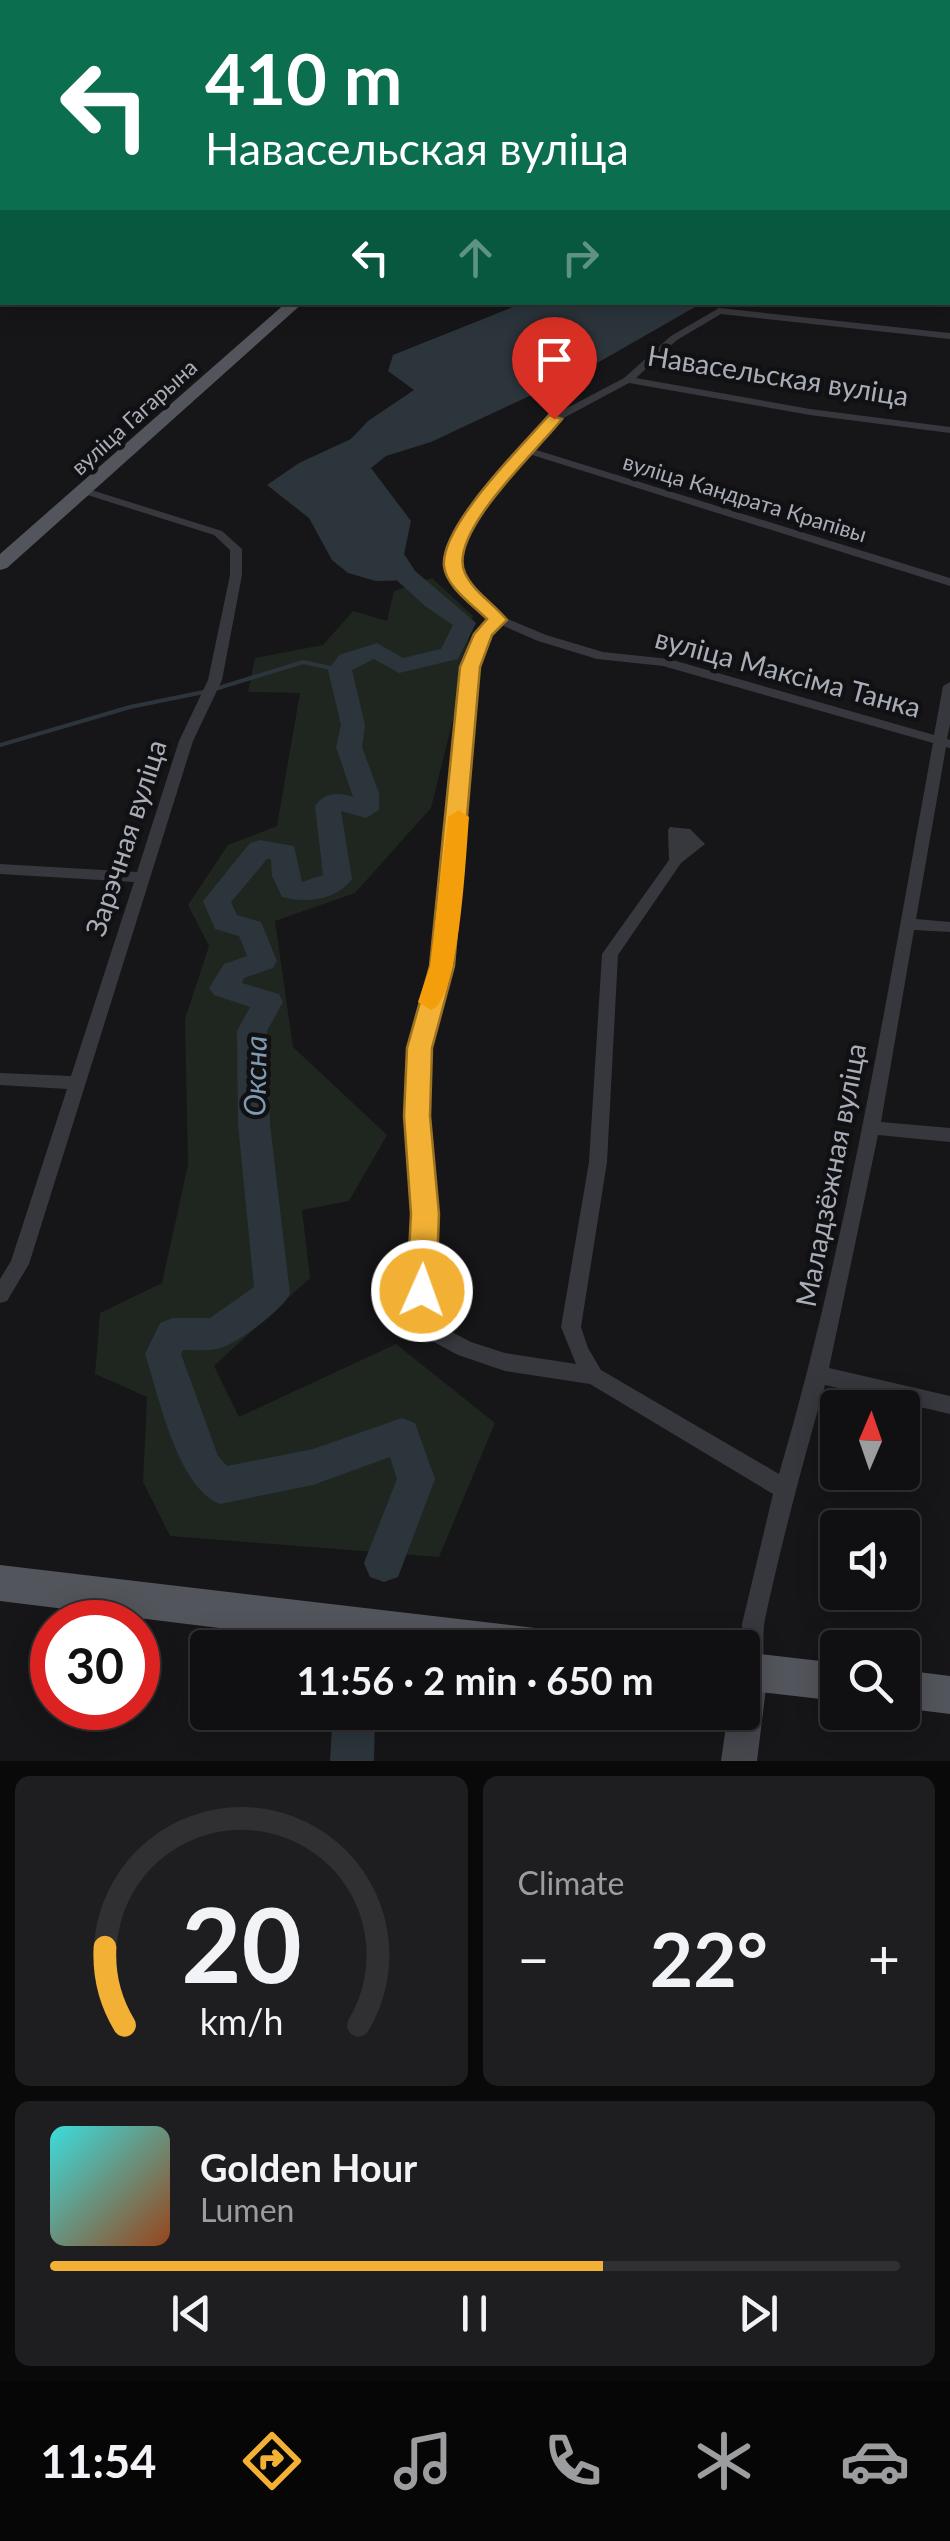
<!DOCTYPE html>
<html lang="en">
<head>
<meta charset="utf-8">
<style>
  body { margin:0; font-family:Lato,sans-serif; background:#1e1e20; color:#f1f3f6; height:100vh; display:flex; flex-direction:column; font-size:38px; white-space:nowrap }
  * { box-sizing:border-box; margin:0 }
  p { font-size:32px; color:#9c9d9f }
  .icon { flex:none; width:55px; height:55px; fill:none; stroke:currentColor; stroke-width:2; stroke-linecap:round; stroke-linejoin:round }
  .map { position:relative; height:1761px; overflow:hidden }
  .drawer { display:flex; flex-direction:column; gap:15px; padding:15px; background:#09090a; flex:1 }
  .drawer>* { flex:none }
  .top-card { position:absolute; left:0px; top:0px; width:950px; height:305px; box-shadow:0 5px 25px #0003,0 0 0 2px #303032; background:#0b6e4f; color:#fff; overflow:hidden }
  .needle { width:65px; rotate:2deg }
  .fabs { position:absolute; left:820px; top:1390px; display:grid; gap:20px }
  .fabs a { display:grid; place-items:center; width:100px; height:100px; border-radius:10px; background:#101012; box-shadow:0 5px 25px #0003,0 0 0 2px #303032; font-size:50px }
  .speed { position:absolute; left:30px; top:1600px; display:flex; gap:20px; font-size:50px; font-weight:700; text-align:center }
  .speed>* { display:grid; place-content:center; width:130px; height:130px; border-radius:50%; background:#101012; box-shadow:0 5px 25px #0003,0 0 0 2px #303032; line-height:1 }
  .speed .limit { border:15px solid #d22; background:#fff; color:#111 }
  .pin { position:absolute; display:grid; place-items:center; width:85px; height:85px; color:#fff; margin:-102px -42px; border-radius:50% 50% 50% 0; rotate:-45deg; box-shadow:0 0 10px #0007 }
  .pin .icon { rotate:45deg }
  .me { position:absolute; width:110px; margin:-55px; rotate:2deg; stroke-linejoin:round; filter:drop-shadow(0 0 8px #0008) }
  .turn { display:flex; align-items:center; gap:35px; height:210px; padding:0 40px; font-size:45px }
  .turn .icon { width:130px; height:130px; stroke-width:2.5 }
  .turn b { display:block; font-size:70px; line-height:85px }
  .lanes { display:flex; align-items:center; height:95px; padding:0 40px; background:#0003; justify-content:center; gap:50px; direction:ltr }
  .lanes .off { opacity:.35 }
  .big { font-size:75px; font-weight:700; line-height:1.1 }
  .drawer .widget { flex:1; display:flex; flex-direction:column; justify-content:center; gap:15px; min-width:0; padding:0 35px; border-radius:15px; background:#1e1e20 }
  .drawer .dial { align-items:center; gap:0 }
  .dial svg { height:260px; overflow:visible; fill:none; stroke:#303032; stroke-width:7; stroke-linecap:round; text-anchor:middle }
  .dial text { fill:#f1f3f6; stroke:none }
  .song { display:flex; align-items:center; gap:30px }
  .cover { width:120px; height:120px; border-radius:15px; background:linear-gradient(135deg,hsl(180 70% 55%),hsl(20 70% 35%)) }
  .played { height:10px; border-radius:5px; background:linear-gradient(90deg,#f2b134 65%,#303032 65%) }
  .keys { display:flex; justify-content:space-around; direction:ltr }
  .heat { display:flex; justify-content:space-between; align-items:center; font-size:55px; direction:ltr }
  .drawer .tiles { flex:1; display:grid; gap:15px; grid-template-columns:1fr 1fr }
  .widget:last-child { grid-column:span 2 }
  .trip { position:absolute; left:190px; top:1630px; width:570px; height:100px; border-radius:10px; background:#101012; box-shadow:0 5px 25px #0003,0 0 0 2px #303032; font-weight:700; line-height:100px; text-align:center }
  .tab-bar { display:flex; height:160px; justify-content:space-around; align-items:center; background:#060607; color:#9c9d9f }
  .tab-bar .icon { width:70px; height:70px }
  .tab-bar .active { color:#f2b134 }
  .tab-bar b { font-size:45px; color:#f1f3f6 }
  .map>svg:first-child { display:block }
  .green { fill:#1e261f }
  .water { fill:#2c353c }
  .lines { fill:none; stroke-linecap:round; stroke-linejoin:round }
  .stream { stroke:#2c353c; stroke-width:4 }
  .river { fill:#2c353c; fill-rule:evenodd }
  .street { fill:#37383d; fill-rule:evenodd }
  .secondary { fill:#45474d; fill-rule:evenodd }
  .primary { fill:#53555c; fill-rule:evenodd }
  .route { fill:#f2b134; stroke:#9d7322; stroke-width:2.5 }
  .slow { fill:#f59e0b }
  .labels { text-anchor:middle; stroke-width:9; stroke-linejoin:round; paint-order:stroke }
  .far-street-label { font-size:22px; fill:#a8adb8; stroke:#111113 }
  .street-label { font-size:28px; fill:#a8adb8; stroke:#111113 }
  .water-label { font-size:30px; font-style:italic; fill:#7f9bb3; stroke:#111113 }
</style>
</head>
<body>
<div class="map">
<svg width="950" height="1761" viewBox="0 0 950 1761">
  <rect width="100%" height="100%" fill="#161618"/>
  <path class="green" d="M432 578 473 616 457 703 431 808 355 893 275 921 293 1047 387 1135 349 1201 302 1210 310 1278 214 1366 239 1417 396 1344 495 1423 439 1557 170 1536 143 1482 147 1397 95 1374 100 1313 162 1283 188 1165 185 1019 209 946 188 905 228 845 277 826 300 693 248 692 255 658 323 645 353 611 387 621 394 591Z"/>
  <path class="water" d="M523 303H702L585 370 431 442 386 456 371 468 411 521 404 554 417 574 416 580 376 581 348 573 332 560 309 518 267 485 299 463 351 439 368 421 414 390 388 371 393 355Z"/>
  <g class="lines">
    <path class="stream" d="M215 689 303 662 340 670
      M0 745 130 707 204 692"/>
    <path class="river" d="M908 0H920V2H909Z
      M386 552 394 553 476 623 458 659 399 673 374 659 352 670 365 725 362 747 379 793V810L366 818 341 811 352 879C336 901 306 903 282 897L272 876 271 859H267L231 902 237 915 261 922 277 961 273 968 244 978 242 983 279 994 283 1002 267 1031 270 1124 290 1294C282 1310 235 1346 217 1349 207 1351 194 1350 183 1350L181 1354 218 1456 227 1466 313 1449 402 1418 415 1423 435 1479 398 1577 384 1582 370 1577 364 1563 397 1479 390 1457 313 1485 220 1504C177 1487 159 1396 145 1354L160 1323 173 1318H210L254 1287 238 1124 237 1031 250 1007 214 995 209 988 224 964 247 956 239 936 215 929 203 901 250 843 260 840 294 846 302 882 323 875 315 806C324 792 339 792 353 797L336 747 341 725 328 670 339 655 377 643 403 658 441 649 453 625 425 606 378 563 375 558 378 553Z
      M333 1712H375L374 1761H330Z"/>
    <path class="street" d="M719 308 950 333V339L721 314 677 340 636 378 810 409 950 427V433L810 415 629 383 558 421 533 449 950 578V586L529 454 485 504 466 538 458 563 463 578 501 616 546 635 603 652 669 659 934 735 943 686 950 682V724L947 739 950 740V748L946 747 916 919 950 922V932L914 930 881 1122 950 1128V1142L878 1135 829 1368 950 1396V1414L825 1385C803 1462 782 1540 765 1619 761 1639 767 1661 759 1680L751 1683 742 1679V1624L773 1494 590 1384 505 1371 458 1355 432 1341 417 1320 412 1291 416 1213 408 1116 412 1048 434 966 456 770 464 667 478 634 490 619 453 582 446 563 454 538 476 501 550 417 624 378 671 336ZM499 624 538 641 597 659 663 666 933 743C888 988 849 1235 779 1474L601 1370 588 1348 581 1327 607 1162 618 955 681 863 705 844 690 829 670 827 668 830 669 860 602 954 589 1162 561 1327 576 1364 505 1353 471 1342 446 1329 436 1317 432 1291 434 1213 426 1116 428 1048 450 966 470 770 476 667 490 635Z
      M85 488 222 531 242 549V575L222 680 193 741 29 1264 7 1301 0 1303V1279L11 1261 67 1089 0 1085V1073L71 1076 134 882 0 874V864L137 872 179 741 208 680 230 575V550L214 535 81 493 79 491Z"/>
    <path class="secondary" d="M0 19 2 20V26L0 25Z
      M948 236 950 237V245L948 244Z
      M751 1655 763 1660 768 1672 757 1761H721L728 1712H742V1658Z"/>
    <path class="primary" d="M287 302H304L7 568 0 570V554Z
      M0 1565 543 1629 556 1635 562 1648H383L0 1601Z
      M742 1652 838 1663V1701L742 1690Z
      M902 1670 950 1676V1714L902 1708Z"/>
  </g>
  <path class="route" d="M549 415 562 419C539 449 446 534 465 573 473 591 494 604 507 620L492 635 480 667 454 966 432 1048 430 1116 439 1214 436 1291 432 1300 422 1303 412 1300 407 1291 411 1214 404 1116 407 1048 430 966 460 667 474 634 487 619C473 605 446 587 444 566 440 526 523 445 549 415Z"/>
  <path class="slow" d="M459 810 469 817C466 850 460 1002 431 1010L418 1002 430 966 448 817Z"/>
  <g class="labels">
    <g class="far-street-label">
      <text transform="translate(134 417) rotate(-42)" y="8">вуліца Гагарына</text>
      <text transform="translate(745 498) rotate(17)" y="8">вуліца Кандрата Крапівы</text>
    </g>
    <g class="street-label">
      <text transform="translate(778 376) rotate(9)" y="10">Навасельская вуліца</text>
      <text transform="translate(788 673) rotate(15)" y="10">вуліца Максіма Танка</text>
      <text transform="translate(126 838) rotate(-72)" y="10">Зарэчная вуліца</text>
      <text transform="translate(831 1175) rotate(-79)" y="10">Маладзёжная вуліца</text>
    </g>
    <g class="water-label">
      <text transform="translate(256 1076) rotate(-89)" y="10">Оксна</text>
    </g>
  </g>
</svg>
<div class="fabs">
<a><svg class="needle" viewBox="-14 -14 28 28"><path d="M0-13l5 13h-10z" fill="#e53935"/><path d="M0 13l5-13h-10z" fill="#9c9d9f"/></svg></a>
<a><svg class="icon" aria-label="sound" viewBox="0 0 24 24"><path d="M4 9h4l5-4v14l-5-4H4zM17 9q2 3 0 6"/></svg></a>
<a><svg class="icon" aria-label="search" viewBox="0 0 24 24"><circle cx="10" cy="10" r="6"/><path d="M15 15l6 6"/></svg></a>
</div>
<div class="speed"><div class="limit">30</div></div>
<div class="pin" style="left:554px;top:419px;background:#d93025"><svg class="icon" aria-label="arrive" viewBox="0 0 24 24"><path d="M6 21V4h12l-3 4 3 4H6"/></svg></div>
<svg class="me" style="left:422px;top:1291px" viewBox="-20 -20 40 40"><circle r="17" fill="#f2b134" stroke="#fff" stroke-width="3"/><path d="M0-11L8 9 0 5-8 9z" fill="#fff"/></svg>
<div class="trip">11:56 · 2 min · 650 m</div>
<div class="top-card">
<div class="turn"><svg class="icon" aria-label="left" viewBox="0 0 24 24"><path d="M17 20v-9H6M10 6l-5 5 5 5"/></svg><div><b>410 m</b>Навасельская вуліца</div></div>
<div class="lanes"><svg class="icon" aria-label="left" viewBox="0 0 24 24"><path d="M17 20v-9H6M10 6l-5 5 5 5"/></svg><svg class="icon off" aria-label="ahead" viewBox="0 0 24 24"><path d="M12 20V5M6 11l6-6 6 6"/></svg><svg class="icon off" aria-label="right" viewBox="0 0 24 24"><path d="M7 20v-9h11M14 6l5 5-5 5"/></svg></div>
</div>
</div>
<section class="drawer">
<div class="tiles">
<div class="widget dial"><svg viewBox="0 0 100 80">
<path d="M14 69A42 42 0 1 1 86 69"/>
<path d="M14 69A42 42 0 0 1 8 45" stroke="#f2b134"/>
<text x="50" y="56" font-size="32" font-weight="700">20</text>
<text x="50" y="72" font-size="11">km/h</text>
</svg></div>
<div class="widget"><p>Climate</p>
<div class="heat"><a>−</a><b class="big">22°</b><a>+</a></div>
</div>
<div class="widget">
<div class="song"><i class="cover"></i><div><b>Golden Hour</b><p>Lumen</p></div></div>
<div class="played"></div>
<div class="keys"><svg class="icon" aria-label="previous" viewBox="0 0 24 24"><path d="M18 5L8 12l10 7zM5 5v14"/></svg><svg class="icon" aria-label="pause" viewBox="0 0 24 24"><path d="M8 5v14M16 5v14"/></svg><svg class="icon" aria-label="next" viewBox="0 0 24 24"><path d="M6 5l10 7-10 7zM19 5v14"/></svg></div>
</div>
</div>
</section>
<nav class="tab-bar">
<b>11:54</b>
<svg class="icon active" aria-label="directions" viewBox="0 0 24 24"><path d="M12 3l9 9-9 9-9-9zM9 14v-3h6M13 9l2 2-2 2"/></svg>
<svg class="icon" aria-label="music" viewBox="0 0 24 24"><path d="M9 18V5l10-2v13"/><circle cx="6" cy="18" r="3"/><circle cx="16" cy="16" r="3"/></svg>
<svg class="icon" aria-label="phone" viewBox="0 0 24 24"><path d="M5 4h4l2 5-3 2q2 4 5 5l2-3 5 2v4C11 20 4 13 5 4z"/></svg>
<svg class="icon" aria-label="climate" viewBox="0 0 24 24"><path d="M12 3v18M4 7l16 10M4 17L20 7"/></svg>
<svg class="icon" aria-label="car" viewBox="0 0 24 24"><path d="M5 17H2v-5l4-1 3-4h7l3 4 3 1v5h-3M9 17h6M6 11h13"/><circle cx="7" cy="17" r="2"/><circle cx="17" cy="17" r="2"/></svg>
</nav>
</body>
</html>
